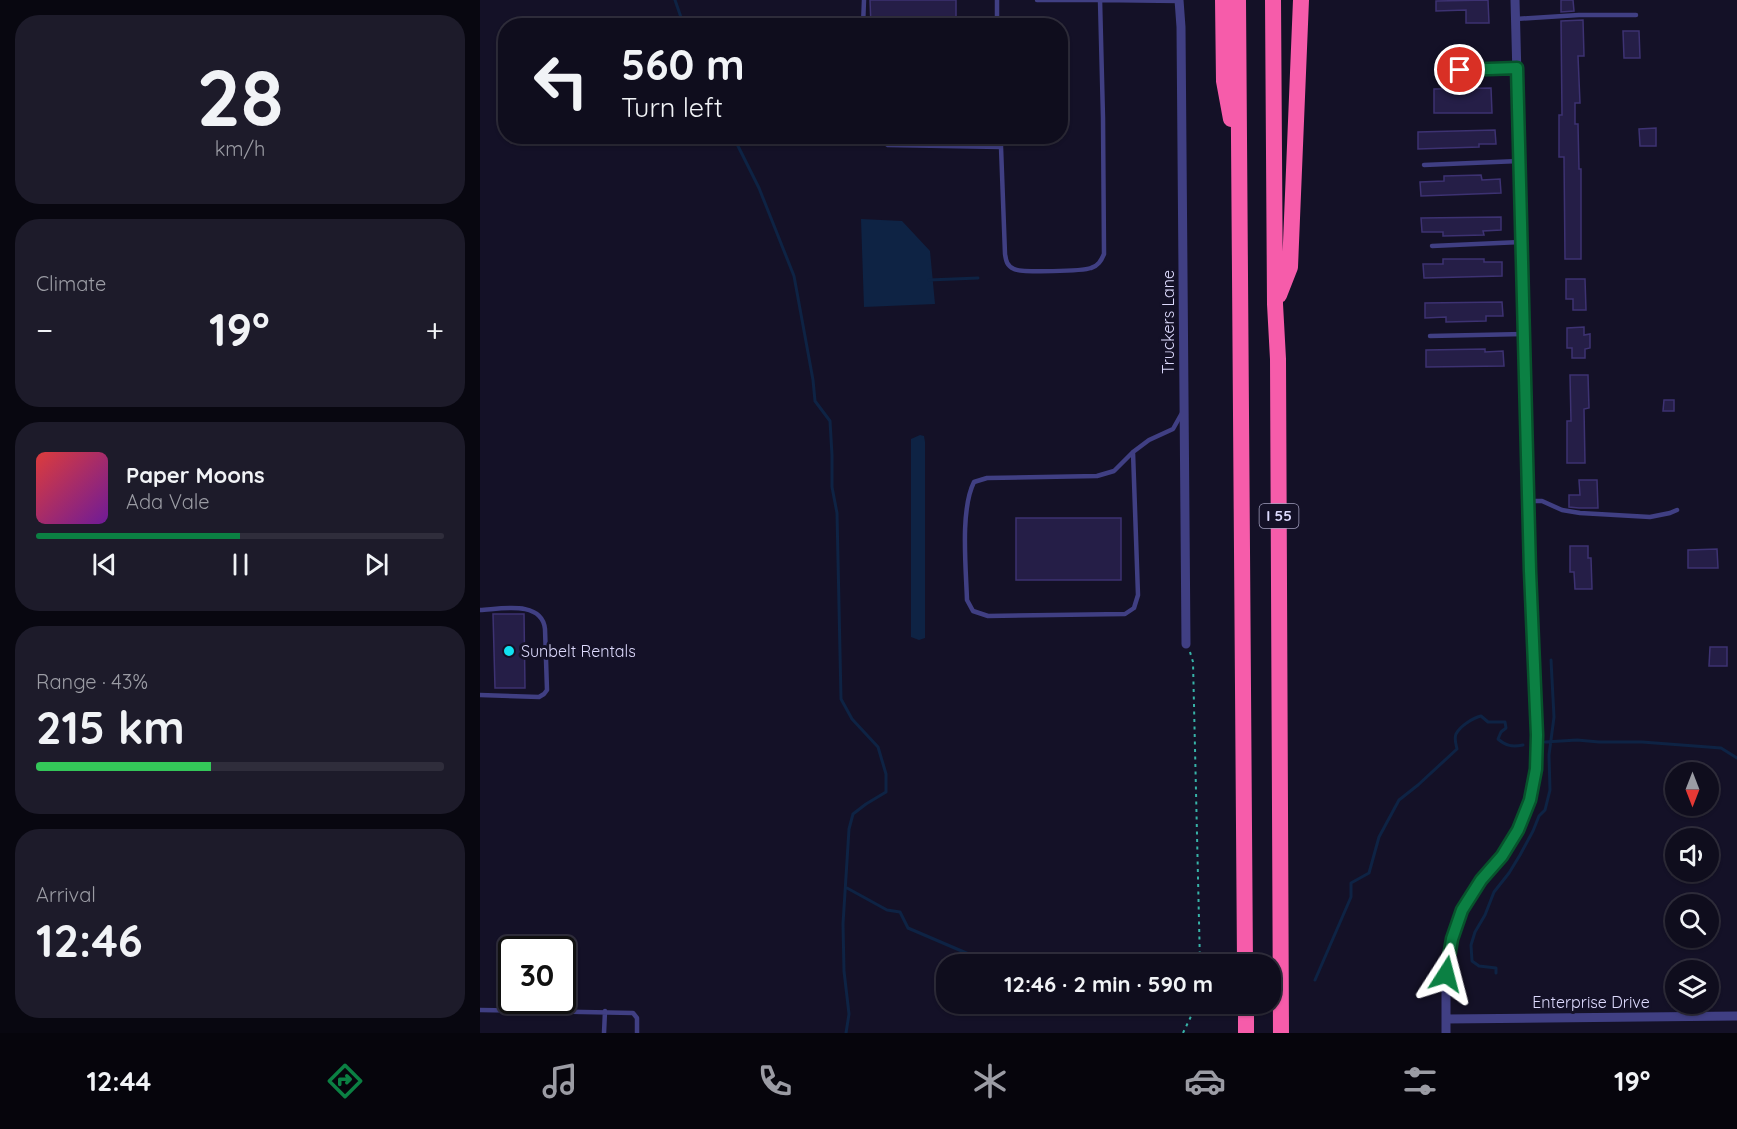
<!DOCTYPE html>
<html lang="en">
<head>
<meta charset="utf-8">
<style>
  body { margin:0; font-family:Quicksand,sans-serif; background:#1d1b2a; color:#f1f3f6; height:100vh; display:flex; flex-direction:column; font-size:22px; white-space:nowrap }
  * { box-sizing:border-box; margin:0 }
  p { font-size:20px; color:#9b9ca4 }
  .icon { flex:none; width:33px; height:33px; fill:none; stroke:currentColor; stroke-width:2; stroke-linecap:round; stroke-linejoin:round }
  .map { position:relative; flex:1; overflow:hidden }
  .sheet { display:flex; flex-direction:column; gap:15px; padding:15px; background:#080710; width:480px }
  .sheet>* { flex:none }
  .guide { position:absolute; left:18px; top:18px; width:570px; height:126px; border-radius:24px; box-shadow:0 2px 4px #0004,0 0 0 2px #2f2d3b; background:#0f0d1d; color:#f1f3f6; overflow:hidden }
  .needle { width:39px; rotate:180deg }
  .controls { position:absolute; left:1185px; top:762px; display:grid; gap:12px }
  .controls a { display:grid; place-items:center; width:54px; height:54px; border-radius:50%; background:#0f0d1d; box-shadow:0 2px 4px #0004,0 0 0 2px #2f2d3b; font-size:30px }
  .speed { position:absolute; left:18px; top:936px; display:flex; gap:12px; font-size:30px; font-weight:700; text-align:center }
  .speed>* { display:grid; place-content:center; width:78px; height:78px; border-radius:50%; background:#0f0d1d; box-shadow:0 2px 4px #0004,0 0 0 2px #2f2d3b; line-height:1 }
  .speed .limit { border:3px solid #111; border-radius:9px; background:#fff; color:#111 }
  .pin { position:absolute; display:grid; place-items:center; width:51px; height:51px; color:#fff; margin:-26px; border:3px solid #fff; border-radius:50%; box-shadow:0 2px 6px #0007 }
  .me { position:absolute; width:66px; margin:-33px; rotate:9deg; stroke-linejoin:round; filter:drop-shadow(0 0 4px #0008) }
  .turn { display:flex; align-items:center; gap:21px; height:126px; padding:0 24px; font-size:27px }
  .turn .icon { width:78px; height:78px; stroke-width:2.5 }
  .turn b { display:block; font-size:42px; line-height:51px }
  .big { font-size:45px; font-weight:800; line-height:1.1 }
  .sheet .widget { flex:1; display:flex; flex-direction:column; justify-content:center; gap:9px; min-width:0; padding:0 21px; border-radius:24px; background:#1d1b2a }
  .sheet .dial { align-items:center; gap:0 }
  .dial b { font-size:78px; line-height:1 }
  .song { display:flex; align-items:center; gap:18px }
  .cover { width:72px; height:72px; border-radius:9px; background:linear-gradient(135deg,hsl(0 70% 55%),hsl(280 70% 35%)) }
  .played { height:6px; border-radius:3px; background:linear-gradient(90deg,#0b8043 50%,#2f2d3b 50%) }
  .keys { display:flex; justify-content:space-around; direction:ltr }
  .heat { display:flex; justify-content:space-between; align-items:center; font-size:33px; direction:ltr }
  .charge { height:9px; border-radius:4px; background:linear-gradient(90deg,#34c759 43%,#2f2d3b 0) }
  .trip { position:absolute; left:456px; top:954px; width:345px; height:60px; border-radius:24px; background:#0f0d1d; box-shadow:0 2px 4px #0004,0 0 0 2px #2f2d3b; font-weight:800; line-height:60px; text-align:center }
  .menu { display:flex; height:96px; justify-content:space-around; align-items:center; background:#06050c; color:#9b9ca4 }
  .menu .icon { width:42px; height:42px }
  .menu .on { color:#0b8043 }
  .menu b { font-size:27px; color:#f1f3f6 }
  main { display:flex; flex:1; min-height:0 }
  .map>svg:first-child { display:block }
  .water { fill:#0e2344 }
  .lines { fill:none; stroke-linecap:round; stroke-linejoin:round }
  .stream { stroke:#0e2344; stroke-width:3 }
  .building { fill:#251e47; stroke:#3d3272; stroke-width:1.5 }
  .path { stroke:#37b3a8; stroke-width:2; stroke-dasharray:3 4.5; stroke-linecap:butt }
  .lane { stroke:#403f83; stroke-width:4.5 }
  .street { stroke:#403f83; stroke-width:9 }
  .highway { stroke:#f65caa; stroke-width:16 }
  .route-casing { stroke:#07532c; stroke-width:15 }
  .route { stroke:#0b8043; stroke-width:10 }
  .poi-dot { fill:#11e2f1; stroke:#141127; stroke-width:2 }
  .labels { text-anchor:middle; stroke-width:6; stroke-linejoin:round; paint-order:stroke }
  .shield { fill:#141127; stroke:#a19ebd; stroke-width:1.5 }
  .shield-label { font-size:15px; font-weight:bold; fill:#dddafd }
  .street-label { font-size:16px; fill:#dddafd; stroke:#141127 }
  .poi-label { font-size:16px; fill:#dddafd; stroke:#141127; text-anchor:start }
</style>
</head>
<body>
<main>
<section class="sheet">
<div class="widget dial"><b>28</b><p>km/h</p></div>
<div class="widget"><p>Climate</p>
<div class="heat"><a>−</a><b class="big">19°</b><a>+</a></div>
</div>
<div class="widget">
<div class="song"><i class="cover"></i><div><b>Paper Moons</b><p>Ada Vale</p></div></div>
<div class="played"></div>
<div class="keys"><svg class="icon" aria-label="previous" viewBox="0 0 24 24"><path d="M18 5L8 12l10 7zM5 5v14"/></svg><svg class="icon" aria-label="pause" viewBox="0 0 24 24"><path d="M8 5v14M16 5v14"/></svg><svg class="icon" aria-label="next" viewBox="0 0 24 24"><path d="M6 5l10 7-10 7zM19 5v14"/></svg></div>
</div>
<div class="widget"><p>Range · 43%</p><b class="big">215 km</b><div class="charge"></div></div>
<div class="widget"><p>Arrival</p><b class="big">12:46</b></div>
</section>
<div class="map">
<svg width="1257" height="1033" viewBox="0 0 1257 1033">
  <rect width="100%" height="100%" fill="#141127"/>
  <path class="water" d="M381 219 422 221 450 251 455 304 384 307Z
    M440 435 444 436 445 442V638L439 640 431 637V439Z"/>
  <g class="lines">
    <path class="stream" d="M195 0 204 26
      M253 136 279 188 314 276 333 380 335 401 350 421 352 455V487L357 513 361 699 372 719 398 747 406 774V792L386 804 373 814 369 829 363 924 364 971 369 1014 366 1033
      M449 280 498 278
      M1065 742 1097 740 1119 742H1162L1241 748 1257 758
      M367 888 407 910 420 912 428 928 512 964
      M1016 973V968L999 966 992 961 991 945 995 932 1005 915 1014 892 1029 873 1040 855 1053 831 1059 816 1065 810 1070 790 1069 755 1074 717 1071 660
      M835 980 871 897V883L889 873 899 837 919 800 938 785 977 749C976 744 974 739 976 734 980 726 993 718 1001 716L1008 722H1025L1026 728 1021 732 1018 739C1026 746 1032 747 1043 745"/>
  </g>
  <path class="building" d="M390 0H476V26H391Z
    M1008 0 1009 23H986V10L956 11V1Z
    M1081 0H1093L1094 11 1081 12Z
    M1103 20 1104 56H1098L1100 103H1095V124H1098L1099 169H1101V259H1085L1084 157H1079V115H1082L1081 21Z
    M1143 31H1159L1160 58H1144Z
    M1011 88 1012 113H954V89Z
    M1176 128V146H1160L1159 129Z
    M1015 130 1016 144H999V147L938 149V132Z
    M1001 175 1002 180 1020 179 1021 193 941 196 940 182 964 181V176Z
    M1021 217V230L1003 231 1004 235 963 236V232H942L941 218Z
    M963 259H1004V262H1022V276L944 278 943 264H963Z
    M1086 279H1105L1106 310H1093V299H1086Z
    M1022 302 1023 316H1006V321L966 322V317L945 318V303Z
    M1104 327V335L1110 334V348L1105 349V358H1092V348H1087V328Z
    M1005 349V352L1023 351 1024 366 946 367V350Z
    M1090 375H1108L1109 408 1104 409 1105 463H1087V421H1091Z
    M1184 400H1194V411H1183Z
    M1099 480H1117L1118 508H1099L1089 507V495H1100Z
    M536 518H641V580H536Z
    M1090 546H1108V558H1111L1112 589H1095L1094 572H1090Z
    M1237 549 1238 568H1208V550Z
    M13 614H44L45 688H15Z
    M1230 647H1247V666H1229Z"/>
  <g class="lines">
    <path class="path" d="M710 652 713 662 720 964
      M703 1033 714 1010 715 1004"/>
    <path class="lane" d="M517 0V26
      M557 0H620
      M1036 19 1099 15H1156
      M383 26 384 0
      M961 71 1037 68
      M394 136 408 145 521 147 525 254C526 261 527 266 534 269 542 273 603 271 611 268 618 266 621 261 624 254L623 118 620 0 699 1
      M521 136V147
      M944 165 1039 161
      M952 246 1041 242
      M950 336 1044 334
      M653 452 658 595 654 608 645 614 508 616 493 611 487 600C486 568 480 510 494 482L507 478 617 476 634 471 653 452 669 440 693 429 702 413
      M1048 501H1062L1082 510 1100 513 1170 517 1190 513 1197 510
      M0 610C21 609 62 600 65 629L67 690 64 694 59 697 0 695
      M0 1010 153 1013 157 1018V1033
      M124 1033 125 1011"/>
    <path class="street" d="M699 0 701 27 706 644
      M966 1019 1257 1016
      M966 1033V974L972 939 977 923 990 896 1022 856 1038 830 1050 800 1056 769 1057 735 1050 571 1035 0"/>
    <path class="highway" d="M743 0 744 81 751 119
      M758 0 765 964
      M793 0 795 304 798 359 801 1033
      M799 295 810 267 821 0
      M766 1004V1033"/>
  </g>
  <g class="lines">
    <defs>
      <path id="route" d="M966 974 972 939 982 910 1001 880 1022 856 1038 830 1050 800 1056 769 1057 735 1050 571 1037 68 980 70"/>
    </defs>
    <use href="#route" class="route-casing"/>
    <use href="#route" class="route"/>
  </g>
  <circle class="poi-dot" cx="29" cy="651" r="6"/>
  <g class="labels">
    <rect class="shield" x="779.5" y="504" width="39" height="24" rx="4.5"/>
    <g class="shield-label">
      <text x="799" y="521">I 55</text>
    </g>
    <g class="street-label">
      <text transform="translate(688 322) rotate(-90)" y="6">Truckers Lane</text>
      <text x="1111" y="1008">Enterprise Drive</text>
    </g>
    <g class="poi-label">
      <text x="41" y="657">Sunbelt Rentals</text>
    </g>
  </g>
</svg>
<div class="controls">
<a><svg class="needle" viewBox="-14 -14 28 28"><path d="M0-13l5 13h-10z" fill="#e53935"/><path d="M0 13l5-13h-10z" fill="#9b9ca4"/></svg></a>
<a><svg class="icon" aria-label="sound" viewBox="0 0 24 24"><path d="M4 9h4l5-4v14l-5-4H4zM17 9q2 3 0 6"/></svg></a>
<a><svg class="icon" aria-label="search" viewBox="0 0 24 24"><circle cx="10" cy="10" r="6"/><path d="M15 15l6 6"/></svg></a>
<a><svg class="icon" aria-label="layers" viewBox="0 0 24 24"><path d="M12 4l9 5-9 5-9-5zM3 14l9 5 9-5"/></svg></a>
</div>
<div class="speed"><div class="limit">30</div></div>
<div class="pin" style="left:980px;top:70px;background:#d93025"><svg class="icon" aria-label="arrive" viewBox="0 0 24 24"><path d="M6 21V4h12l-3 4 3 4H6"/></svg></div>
<svg class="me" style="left:966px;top:974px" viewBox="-20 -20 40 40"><path d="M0-17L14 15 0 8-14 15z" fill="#0b8043" stroke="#fff" stroke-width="4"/></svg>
<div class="trip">12:46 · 2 min · 590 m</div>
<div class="guide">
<div class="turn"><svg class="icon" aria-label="left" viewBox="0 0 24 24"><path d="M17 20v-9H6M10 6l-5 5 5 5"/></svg><div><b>560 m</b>Turn left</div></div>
</div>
</div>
</main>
<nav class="menu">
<b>12:44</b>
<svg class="icon on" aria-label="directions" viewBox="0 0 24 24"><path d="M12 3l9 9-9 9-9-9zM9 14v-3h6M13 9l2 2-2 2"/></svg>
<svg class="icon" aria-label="music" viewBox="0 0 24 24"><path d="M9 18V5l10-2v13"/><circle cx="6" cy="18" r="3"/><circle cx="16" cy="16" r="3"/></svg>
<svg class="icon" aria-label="phone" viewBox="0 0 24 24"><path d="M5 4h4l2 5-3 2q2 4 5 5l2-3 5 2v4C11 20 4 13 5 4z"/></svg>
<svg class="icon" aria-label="climate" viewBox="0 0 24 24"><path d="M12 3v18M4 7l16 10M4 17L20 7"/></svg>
<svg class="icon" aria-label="car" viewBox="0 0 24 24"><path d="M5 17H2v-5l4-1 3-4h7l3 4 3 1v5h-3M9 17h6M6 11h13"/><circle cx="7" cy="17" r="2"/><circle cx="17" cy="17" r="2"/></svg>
<svg class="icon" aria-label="filters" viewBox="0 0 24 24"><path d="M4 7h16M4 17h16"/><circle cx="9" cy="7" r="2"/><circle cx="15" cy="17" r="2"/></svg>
<b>19°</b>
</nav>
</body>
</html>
